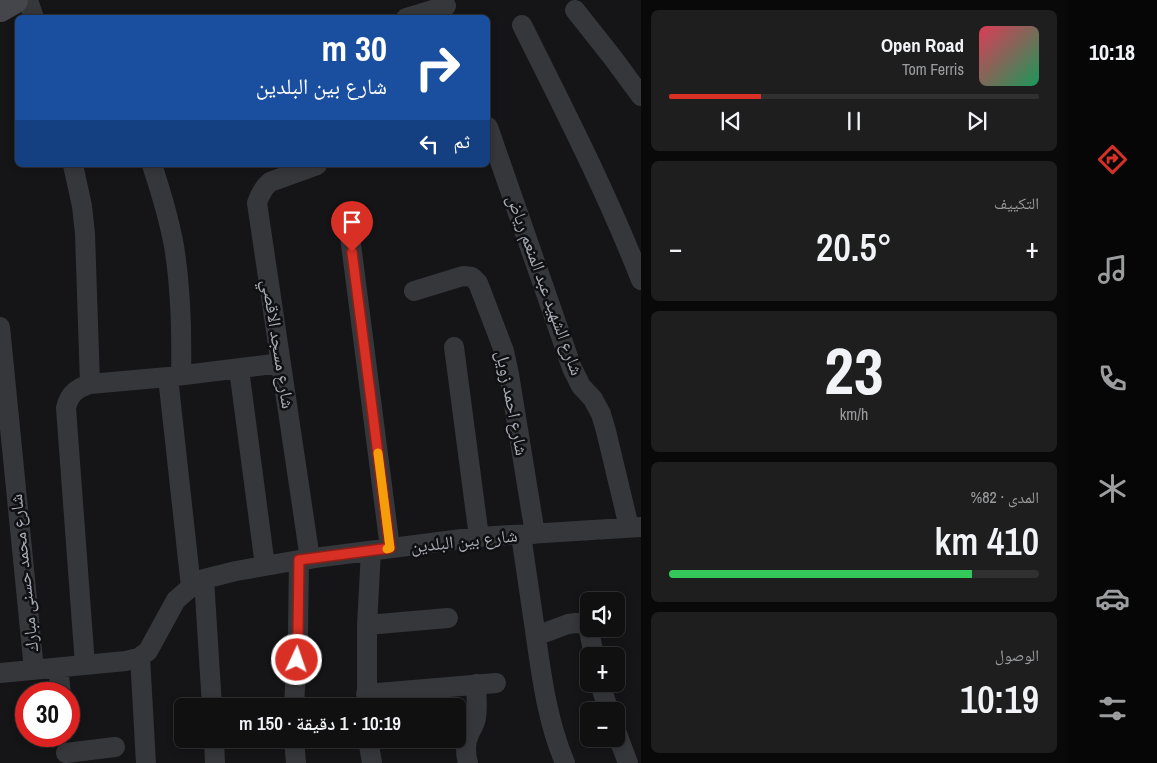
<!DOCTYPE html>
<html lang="ar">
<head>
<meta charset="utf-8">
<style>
  body { margin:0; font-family:"Archivo Narrow","Noto Naskh Arabic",sans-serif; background:#1e1e1f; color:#f1f3f6; direction:rtl; height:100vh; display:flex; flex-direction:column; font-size:19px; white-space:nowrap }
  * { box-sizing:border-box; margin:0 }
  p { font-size:16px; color:#9c9d9f }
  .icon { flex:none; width:28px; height:28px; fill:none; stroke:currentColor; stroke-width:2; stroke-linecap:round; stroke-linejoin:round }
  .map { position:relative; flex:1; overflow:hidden; direction:ltr }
  .sheet { display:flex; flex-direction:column; gap:10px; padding:10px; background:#090909; width:426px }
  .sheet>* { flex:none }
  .top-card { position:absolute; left:15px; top:15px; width:475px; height:152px; border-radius:8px; box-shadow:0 2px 8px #0003,0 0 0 1px #303031; direction:rtl; background:#1a4fa0; color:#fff; overflow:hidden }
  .controls { position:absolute; left:580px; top:592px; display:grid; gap:10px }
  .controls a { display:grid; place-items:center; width:45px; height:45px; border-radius:8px; background:#101011; box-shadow:0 2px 8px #0003,0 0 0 1px #303031; font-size:25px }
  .speed { position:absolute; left:15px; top:682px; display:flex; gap:10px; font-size:25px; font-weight:700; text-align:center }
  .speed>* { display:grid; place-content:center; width:65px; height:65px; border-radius:50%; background:#101011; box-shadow:0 2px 8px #0003,0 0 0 1px #303031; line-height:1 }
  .speed .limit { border:8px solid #d22; background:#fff; color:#111 }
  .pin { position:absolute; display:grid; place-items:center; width:42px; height:42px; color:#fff; margin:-51px -21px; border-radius:50% 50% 50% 0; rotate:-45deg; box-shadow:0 0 5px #0007 }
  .pin .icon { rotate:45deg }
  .me { position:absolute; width:55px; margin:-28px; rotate:3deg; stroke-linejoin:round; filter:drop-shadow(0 0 4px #0008) }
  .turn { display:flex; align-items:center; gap:18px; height:105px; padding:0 20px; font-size:22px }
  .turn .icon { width:65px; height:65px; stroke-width:2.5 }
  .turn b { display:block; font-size:35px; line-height:42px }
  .then { display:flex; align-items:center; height:48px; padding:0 20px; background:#0003; gap:10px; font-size:19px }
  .big { font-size:38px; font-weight:600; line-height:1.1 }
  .sheet .card { flex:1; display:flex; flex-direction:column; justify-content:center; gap:8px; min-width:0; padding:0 18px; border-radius:8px; background:#1e1e1f }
  .sheet .dial { align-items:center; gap:0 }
  .dial b { font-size:65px; line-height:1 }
  .song { display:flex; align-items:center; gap:15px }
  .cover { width:60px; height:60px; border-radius:8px; background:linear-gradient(135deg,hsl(350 70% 55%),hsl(150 70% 35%)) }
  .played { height:5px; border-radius:2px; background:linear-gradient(90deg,#d93025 25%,#303031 25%) }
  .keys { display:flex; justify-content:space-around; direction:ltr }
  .heat { display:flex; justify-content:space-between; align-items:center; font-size:28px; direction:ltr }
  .charge { height:8px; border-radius:4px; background:linear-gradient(90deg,#34c759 82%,#303031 0) }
  .trip { position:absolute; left:174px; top:698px; width:292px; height:50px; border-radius:8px; background:#101011; box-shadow:0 2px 8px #0003,0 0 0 1px #303031; font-weight:600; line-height:50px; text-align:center; direction:rtl }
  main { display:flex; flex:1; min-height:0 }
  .dock { display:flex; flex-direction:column; width:90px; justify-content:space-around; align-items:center; background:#060607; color:#9c9d9f }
  .dock .icon { width:35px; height:35px }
  .dock .active { color:#d93025 }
  .dock b { font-size:22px; color:#f1f3f6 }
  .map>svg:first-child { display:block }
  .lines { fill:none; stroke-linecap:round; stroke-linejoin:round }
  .street { stroke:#36373b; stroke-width:20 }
  .secondary { stroke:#45464b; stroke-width:28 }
  .route-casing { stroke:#8d1f18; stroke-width:12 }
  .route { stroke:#d93025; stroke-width:9 }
  .slow { stroke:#f59e0b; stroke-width:9 }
  .labels { text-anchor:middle; stroke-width:5; stroke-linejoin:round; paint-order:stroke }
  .street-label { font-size:18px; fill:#a8abb5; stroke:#101012 }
</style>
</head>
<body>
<main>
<nav class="dock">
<b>10:18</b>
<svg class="icon active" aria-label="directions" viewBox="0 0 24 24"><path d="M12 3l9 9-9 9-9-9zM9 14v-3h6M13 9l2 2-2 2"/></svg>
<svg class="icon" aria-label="music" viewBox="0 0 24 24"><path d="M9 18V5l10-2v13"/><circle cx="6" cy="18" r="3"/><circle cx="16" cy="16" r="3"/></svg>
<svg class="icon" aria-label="phone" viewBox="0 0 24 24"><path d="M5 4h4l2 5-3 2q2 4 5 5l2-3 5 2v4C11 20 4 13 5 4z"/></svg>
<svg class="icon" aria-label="climate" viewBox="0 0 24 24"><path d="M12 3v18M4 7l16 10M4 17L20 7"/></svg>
<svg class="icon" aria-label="car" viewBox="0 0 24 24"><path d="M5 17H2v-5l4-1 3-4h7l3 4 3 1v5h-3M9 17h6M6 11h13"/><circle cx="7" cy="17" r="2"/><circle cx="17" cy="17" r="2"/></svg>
<svg class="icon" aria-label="filters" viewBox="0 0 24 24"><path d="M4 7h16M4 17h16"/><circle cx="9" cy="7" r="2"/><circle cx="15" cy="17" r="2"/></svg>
</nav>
<section class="sheet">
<div class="card">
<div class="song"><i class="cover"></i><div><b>Open Road</b><p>Tom Ferris</p></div></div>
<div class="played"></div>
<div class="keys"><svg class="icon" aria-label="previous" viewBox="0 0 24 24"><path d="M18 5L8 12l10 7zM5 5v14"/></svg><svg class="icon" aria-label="pause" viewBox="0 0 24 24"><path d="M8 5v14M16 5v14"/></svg><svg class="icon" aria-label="next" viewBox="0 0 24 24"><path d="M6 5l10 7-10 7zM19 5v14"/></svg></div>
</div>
<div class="card"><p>التكييف</p>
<div class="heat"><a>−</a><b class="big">20.5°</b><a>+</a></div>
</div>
<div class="card dial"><b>23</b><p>km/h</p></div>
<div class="card"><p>المدى · 82%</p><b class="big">410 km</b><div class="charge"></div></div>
<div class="card"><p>الوصول</p><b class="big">10:19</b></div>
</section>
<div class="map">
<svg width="641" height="763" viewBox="0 0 641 763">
  <rect width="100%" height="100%" fill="#151517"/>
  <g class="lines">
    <path class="street" d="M28 0 34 18
      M575 10 613 58 641 96
      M406 18 446 6
      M522 25C564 109 607 193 641 280
      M488 127 572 368 581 386 593 399 601 414 606 431 629 527
      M73 165 82 206 85 234 90 384
      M152 165C161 192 169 219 174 246 181 289 182 332 181 376
      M347 213 390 548
      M414 291 463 276 472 277 478 283 504 351 509 374 535 534
      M0 327 34 670
      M454 347 479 537
      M239 369 265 566
      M168 377 191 587
      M521 535C526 569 531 603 536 637 542 680 548 723 565 763
      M310 559 257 203C260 194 263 188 270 182L317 165
      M204 579 212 706
      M367 625 448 618
      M536 636 568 624 576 623 585 624 589 630 594 656
      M140 657 146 763
      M85 665 66 408C69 394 77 388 90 384L168 377 281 363
      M58 668 61 694
      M0 673 126 661 140 657 148 651 176 600 191 587 204 579 236 571 299 560 454 540 479 537 641 527
      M600 684 609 711
      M366 694 496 683
      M294 706 298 632 299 560
      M367 706V625L371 551
      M616 731 628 763
      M214 739 215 763
      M294 739 296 763
      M368 739 372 763
      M66 753 115 747
      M468 763C465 752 465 742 470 732 473 727 476 722 476 717 478 706 476 695 476 684"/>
    <path class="secondary" d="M0 8 14 0"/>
  </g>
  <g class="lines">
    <defs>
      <path id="route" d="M297 660 298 632 299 560 390 548 352 252"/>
    </defs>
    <use href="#route" class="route-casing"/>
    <use href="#route" class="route"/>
    <path class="slow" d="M378 453 390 548 387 549"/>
  </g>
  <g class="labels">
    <g class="street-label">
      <text transform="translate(545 285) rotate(70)" y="6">شارع الشهيد عبد المنعم رياض</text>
      <text transform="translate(278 344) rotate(81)" y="6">شارع مسجد الاقصي</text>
      <text transform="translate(512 403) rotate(79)" y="6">شارع احمد زويل</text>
      <text transform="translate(464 541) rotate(-6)" y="6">شارع بين البلدين</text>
      <text transform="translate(24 573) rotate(-96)" y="6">شارع محمد حسنى مبارك</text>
    </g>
  </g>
</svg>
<div class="controls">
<a><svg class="icon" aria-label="sound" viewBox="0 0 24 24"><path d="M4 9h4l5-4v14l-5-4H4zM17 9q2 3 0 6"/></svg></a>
<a>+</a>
<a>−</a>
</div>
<div class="speed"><div class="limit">30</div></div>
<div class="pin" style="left:352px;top:252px;background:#d93025"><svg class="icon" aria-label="arrive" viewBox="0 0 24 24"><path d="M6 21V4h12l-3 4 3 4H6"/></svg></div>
<svg class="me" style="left:297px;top:660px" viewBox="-20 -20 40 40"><circle r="17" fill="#d93025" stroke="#fff" stroke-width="3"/><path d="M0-11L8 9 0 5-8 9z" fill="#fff"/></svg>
<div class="trip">10:19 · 1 دقيقة · 150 m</div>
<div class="top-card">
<div class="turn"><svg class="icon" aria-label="right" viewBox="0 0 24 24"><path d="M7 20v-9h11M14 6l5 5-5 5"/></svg><div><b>30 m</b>شارع بين البلدين</div></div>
<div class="then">ثم<svg class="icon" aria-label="left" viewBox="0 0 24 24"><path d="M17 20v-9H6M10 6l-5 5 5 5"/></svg></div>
</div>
</div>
</main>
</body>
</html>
